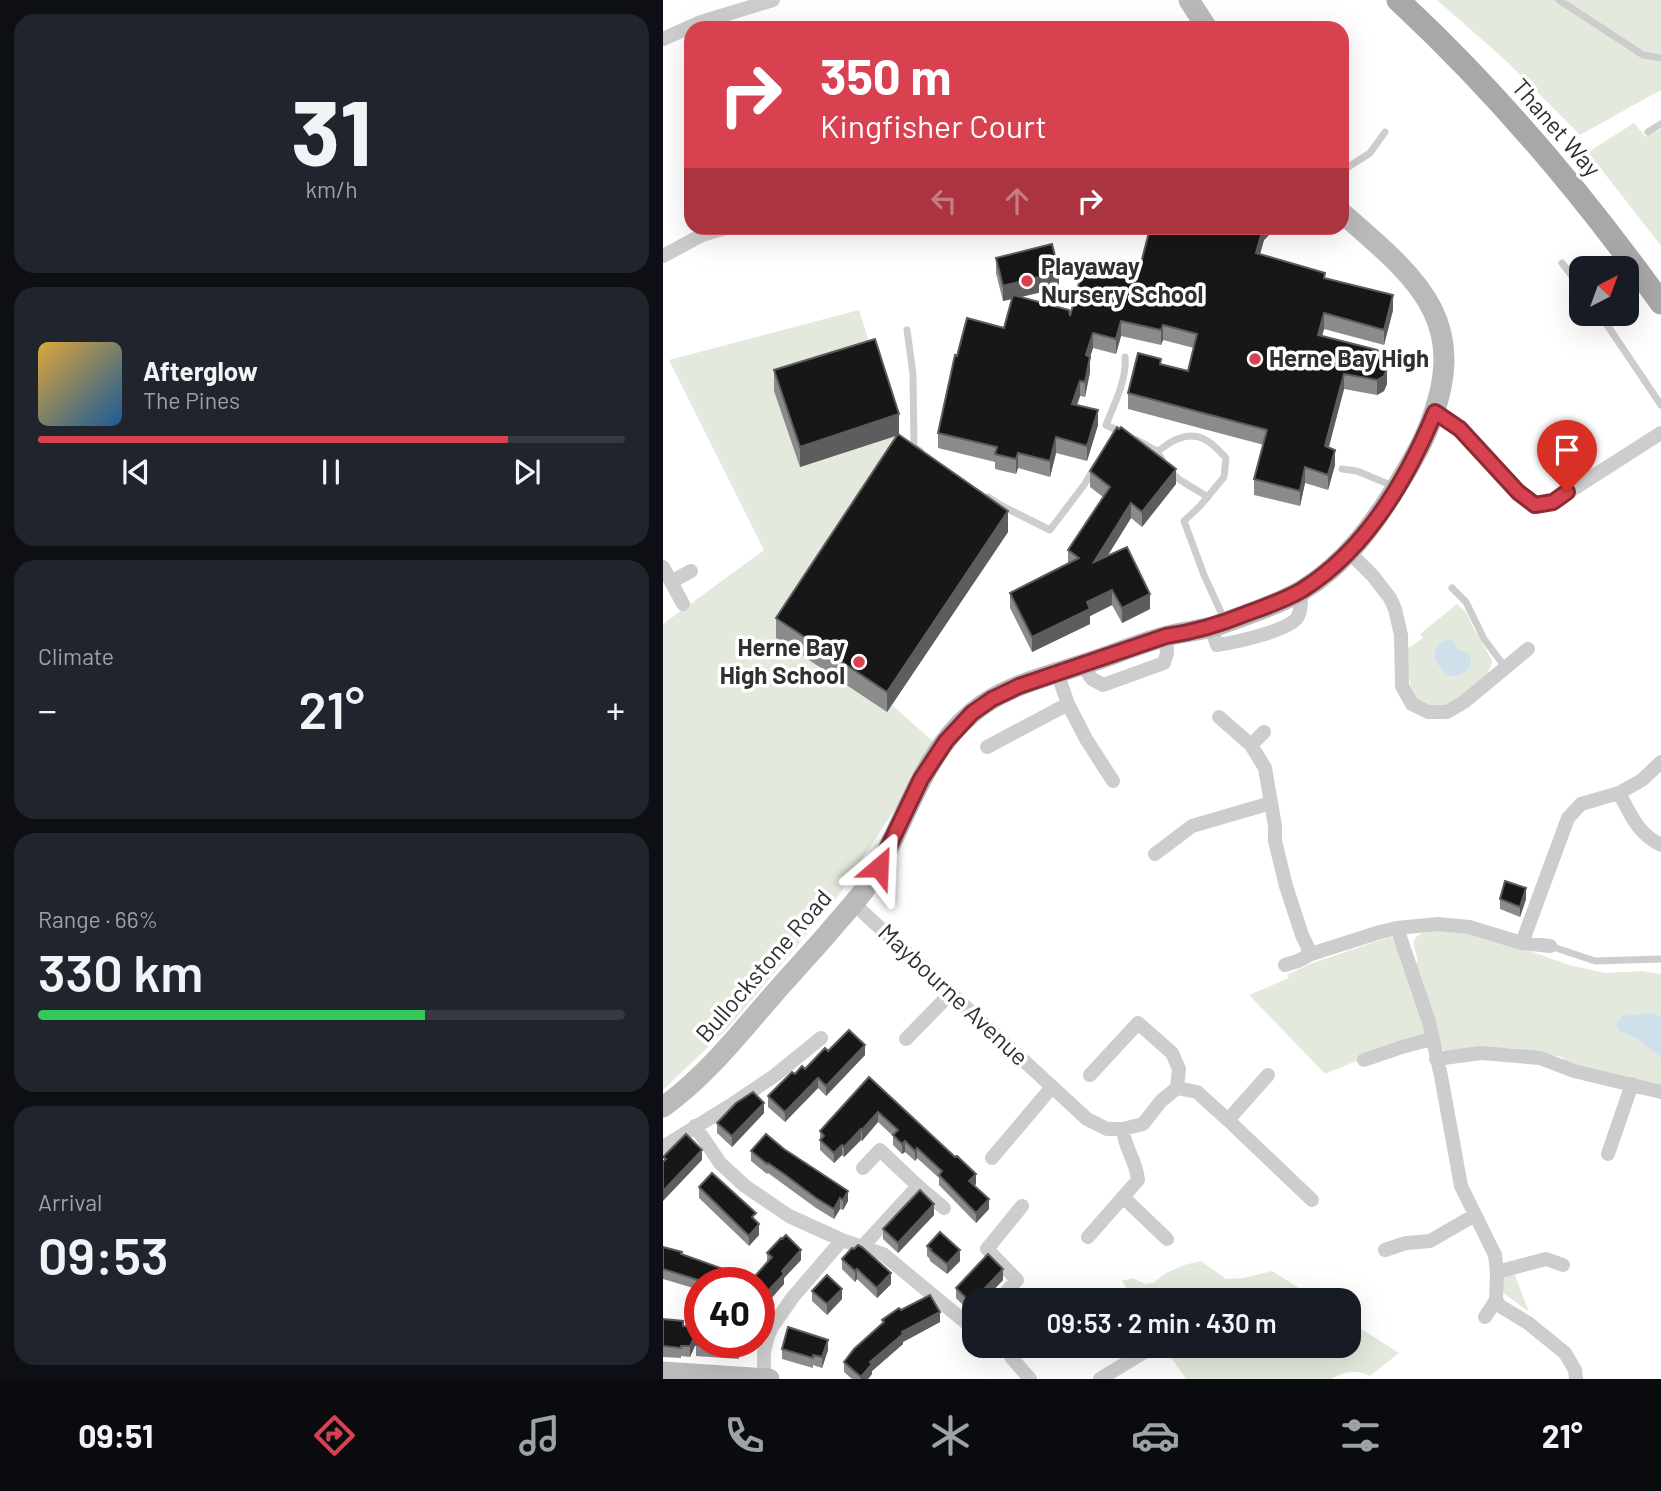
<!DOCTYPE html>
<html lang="en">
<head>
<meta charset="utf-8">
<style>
  body { margin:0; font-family:Barlow,sans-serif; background:#20242c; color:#f1f3f6; height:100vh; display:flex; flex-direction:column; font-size:26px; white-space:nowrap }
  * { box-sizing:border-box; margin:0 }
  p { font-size:23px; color:#9ea1a6 }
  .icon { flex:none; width:38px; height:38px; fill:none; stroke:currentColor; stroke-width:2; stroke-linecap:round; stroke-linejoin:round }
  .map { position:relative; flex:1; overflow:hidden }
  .sheet { display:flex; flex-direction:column; gap:14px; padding:14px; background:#0d0f14; width:663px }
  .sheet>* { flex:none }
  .top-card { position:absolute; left:21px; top:21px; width:665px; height:214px; border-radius:21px; box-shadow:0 7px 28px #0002; background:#d84250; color:#fff; overflow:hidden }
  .needle { width:46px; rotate:41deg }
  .tools { position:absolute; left:906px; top:256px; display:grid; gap:14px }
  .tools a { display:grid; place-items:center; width:70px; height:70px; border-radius:14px; background:#171b24; box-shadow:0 7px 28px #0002; font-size:35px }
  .speed { position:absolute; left:21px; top:1267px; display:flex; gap:14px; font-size:35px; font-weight:700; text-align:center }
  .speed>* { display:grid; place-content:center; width:91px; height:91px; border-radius:50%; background:#171b24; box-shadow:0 7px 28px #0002; line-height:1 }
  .speed .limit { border:10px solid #d22; background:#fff; color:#111 }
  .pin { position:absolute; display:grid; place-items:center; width:60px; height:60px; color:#fff; margin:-72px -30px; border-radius:50% 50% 50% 0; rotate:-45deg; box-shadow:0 0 7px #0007 }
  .pin .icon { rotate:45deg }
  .me { position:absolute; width:77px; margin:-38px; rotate:26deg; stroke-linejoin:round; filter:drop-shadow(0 0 5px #0008) }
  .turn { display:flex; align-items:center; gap:24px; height:147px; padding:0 21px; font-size:32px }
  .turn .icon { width:91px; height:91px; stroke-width:2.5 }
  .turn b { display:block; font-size:49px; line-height:60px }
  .lanes { display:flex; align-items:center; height:66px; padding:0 21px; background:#0003; justify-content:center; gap:35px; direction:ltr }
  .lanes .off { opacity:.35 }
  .big { font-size:52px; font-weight:600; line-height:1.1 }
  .sheet .tile { flex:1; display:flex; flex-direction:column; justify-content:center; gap:10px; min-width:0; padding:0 24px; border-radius:21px; background:#20242c }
  .sheet .dial { align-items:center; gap:0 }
  .dial b { font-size:91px; line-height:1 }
  .song { display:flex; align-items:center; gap:21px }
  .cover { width:84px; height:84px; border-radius:10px; background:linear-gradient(135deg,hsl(40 70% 55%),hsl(210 70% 35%)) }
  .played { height:7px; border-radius:4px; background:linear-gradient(90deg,#d84250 80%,#363941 80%) }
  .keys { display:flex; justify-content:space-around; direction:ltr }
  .heat { display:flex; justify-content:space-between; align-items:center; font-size:38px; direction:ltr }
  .charge { height:10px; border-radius:5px; background:linear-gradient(90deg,#34c759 66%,#363941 0) }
  .trip { position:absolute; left:299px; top:1288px; width:399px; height:70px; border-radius:21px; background:#171b24; box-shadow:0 7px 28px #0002; font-weight:600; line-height:70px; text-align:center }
  .tabs { display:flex; height:112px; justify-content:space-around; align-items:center; background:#090b0e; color:#9ea1a6 }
  .tabs .icon { width:49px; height:49px }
  .tabs .current { color:#d84250 }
  .tabs b { font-size:32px; color:#f1f3f6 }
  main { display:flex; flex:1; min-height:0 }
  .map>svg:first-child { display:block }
  .green { fill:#e4e9dd }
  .water { fill:#cee0ea }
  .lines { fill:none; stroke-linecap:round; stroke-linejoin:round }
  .lane { stroke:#cdcdcd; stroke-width:7 }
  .street { stroke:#cdcdcd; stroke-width:14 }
  .secondary { stroke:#bababa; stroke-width:21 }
  .primary { stroke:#a8a8a8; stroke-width:23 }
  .wall { fill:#8b8b8b }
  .shaded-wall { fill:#5d5d5d }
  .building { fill:#171717; stroke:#5d5d5d; stroke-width:2 }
  .route-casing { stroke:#8c2b34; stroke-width:18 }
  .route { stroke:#d84250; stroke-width:12 }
  .poi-dot { fill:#d84250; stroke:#fff; stroke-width:2.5 }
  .labels { text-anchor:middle; stroke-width:7; stroke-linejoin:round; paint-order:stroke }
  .street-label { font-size:24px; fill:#303030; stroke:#fff }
  .poi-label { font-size:24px; font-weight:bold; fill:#303030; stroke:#fff; text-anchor:start }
</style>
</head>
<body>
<main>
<section class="sheet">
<div class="tile dial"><b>31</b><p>km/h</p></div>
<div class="tile">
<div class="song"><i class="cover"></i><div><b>Afterglow</b><p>The Pines</p></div></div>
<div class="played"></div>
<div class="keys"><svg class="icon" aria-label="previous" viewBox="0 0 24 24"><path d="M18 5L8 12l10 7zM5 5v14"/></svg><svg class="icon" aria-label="pause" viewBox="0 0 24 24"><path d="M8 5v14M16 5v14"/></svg><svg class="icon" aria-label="next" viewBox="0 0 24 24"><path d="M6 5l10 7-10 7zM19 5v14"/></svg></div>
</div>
<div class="tile"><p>Climate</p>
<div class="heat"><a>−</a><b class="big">21°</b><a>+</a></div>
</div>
<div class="tile"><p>Range · 66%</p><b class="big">330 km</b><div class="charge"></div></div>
<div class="tile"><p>Arrival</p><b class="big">09:53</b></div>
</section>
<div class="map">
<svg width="998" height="1379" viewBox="0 0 998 1379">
  <rect width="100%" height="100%" fill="#fff"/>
  <path class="green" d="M774 0H998V90L917 135 841 59Z
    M971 123 983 137 998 129V246L925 152Z
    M196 310 236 435 235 454 345 532 229 705 274 745 171 902 65 1028 0 1090V624L101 550 6 360Z
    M794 604 803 612 811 629 829 660C830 677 794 704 779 707 769 709 754 702 750 693 745 683 745 661 744 649L760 638 757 634Z
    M779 931 808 934 858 948 906 965 942 973 979 971 998 974V1085L903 1062 899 1057 846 1048H818L785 1052 779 1049 775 1040 693 1061 662 1074 586 995 626 978 624 975 647 964 726 937 733 939 751 966 755 961C754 955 750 947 751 942 754 930 769 931 779 931Z
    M538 1261 563 1279 581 1278 609 1271 655 1300H471L459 1281 469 1278 482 1284 490 1283 503 1273 521 1265Z
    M850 1270 866 1312 839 1292 837 1279Z
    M686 1321 736 1353 707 1376C693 1369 682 1371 668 1379H523L500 1346H686Z"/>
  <path class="water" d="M786 639 790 641 795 650 801 651 807 655 808 664C804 674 794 677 784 675 771 663 764 646 786 639Z
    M988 1013 998 1017V1057L974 1038 957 1031 953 1026 954 1022 959 1016Z"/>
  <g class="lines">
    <path class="lane" d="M896 0 980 55 998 58
      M985 132 998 124
      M679 171 707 153 722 132
      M899 263 919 289
      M936 313 998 405
      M244 330 250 374 251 447 257 451
      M460 433 443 425C451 404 464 380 462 357
      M474 440 494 451C500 449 503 445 508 442 533 428 547 440 563 458L561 477 537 506 521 521 541 575 562 621
      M494 451 505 470 517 480 545 497
      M679 469 694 471 730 486
      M325 497 337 505 387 530 421 485 432 467
      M789 588 803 602 821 639 842 667
      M887 946 932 961 998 959
      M334 1346 348 1357"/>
    <path class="street" d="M0 39 38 22 110 0
      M0 256 39 235 62 228
      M772 412 797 429 855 492 872 505 890 502 998 433
      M686 552 710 576 727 598 732 609 738 635 739 686 749 704 765 712H784L801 702 865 649
      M0 567 20 604
      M8 582 28 571
      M548 627 554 645C570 643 624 631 634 618 639 610 638 600 637 591
      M419 665 429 679 440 685 501 663 504 653 503 636
      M394 672 405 704 423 739 450 781
      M556 717 588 745 602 768 612 826V841L623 886 639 935 648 954
      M588 745 601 732
      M324 747 405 704
      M956 793C968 815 974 833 998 845
      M492 854 529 826 608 803
      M190 903 424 1119 444 1129H460L480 1124 498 1101 514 1088 534 1092 565 1120 605 1075
      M734 928 766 1022 778 1076 798 1186 832 1255 834 1272 833 1300 837 1306 865 1323 902 1353 912 1370 913 1379
      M859 943 905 818 918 804 956 793 979 780 998 762
      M622 965 635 961 648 954 717 932 734 928 775 924 806 927 859 943 887 946
      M243 1039 288 993
      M773 1059 818 1053 877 1058 911 1071 998 1092
      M701 1060 739 1047 769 1039
      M427 1075 475 1023 509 1053 516 1069 514 1088
      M565 1120 649 1200
      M32 1126 57 1163 82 1186 126 1216 179 1240 220 1254 312 1330
      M0 1147 68 1105 111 1076 158 1038
      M945 1154 969 1084
      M329 1158 389 1087
      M200 1168 217 1150 255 1186
      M460 1197 504 1239
      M425 1237 475 1180C473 1159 461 1148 460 1129
      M200 1246 255 1186 281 1208
      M722 1250 743 1243 767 1241 812 1215
      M834 1272 883 1259 900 1265
      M336 1300 354 1280 324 1249 359 1206
      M822 1317 833 1300
      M348 1357 367 1379
      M101 1378V1352L105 1336 109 1327 130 1297 179 1240
      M437 1379 491 1346"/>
    <path class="secondary" d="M526 0 544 28
      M0 1107C49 1072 84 1023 124 979 147 954 169 929 190 904 197 895 205 887 210 877 243 822 258 756 309 713 339 687 381 677 418 665 445 657 472 645 500 637 517 632 535 631 552 626 580 616 611 606 638 591 683 564 713 522 739 478 748 463 757 448 764 431 810 322 756 280 679 213
      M0 1372 106 1379"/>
    <path class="primary" d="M735 0C833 91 920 194 998 303"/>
  </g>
  <path class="wall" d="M514 228H609V232L601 240 597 254 662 278 730 310 721 345 661 329 659 336 724 360V384L721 391 714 395 681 389 665 448 672 465 665 490 642 483 637 506 591 495V479L601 445 465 409V393L498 364 525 371 531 348 500 340 498 345 458 336 453 354 430 348 427 357V372L422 397 417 396 414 405 435 425 424 461 393 453 387 477 355 468 353 474 332 469V462L275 448V433L294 356 341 328 349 299 340 301 333 273V258L396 288 358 297 407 316 474 279Z
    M111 370 236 435 345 532 224 712 113 638V618L234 435 137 467 111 391Z
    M427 471 513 484 479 527 468 518 444 556 487 609 459 623 449 605 427 616V624L369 652 347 608V593L405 564V550L440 497 427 487Z
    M837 899H863L857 917 837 909Z
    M165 1051 202 1055 163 1096 155 1088 122 1122 105 1107V1096L132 1074 142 1069Z
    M206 1077 313 1184 311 1186 326 1209 313 1223 276 1185V1178L254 1158 252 1161 242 1152 239 1154 230 1145V1136L215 1122 199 1141 198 1140 181 1157 179 1155 171 1163 157 1150V1131Z
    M101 1113 69 1147 54 1133V1123Z
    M88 1151 185 1201 180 1210 177 1209 171 1219 153 1208 105 1173 104 1174 88 1161Z
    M36 1187 96 1235 86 1246 36 1198Z
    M271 1215 235 1253 220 1239V1229Z
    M264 1246 297 1261 284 1274 267 1261V1259L264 1256Z
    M0 1247 19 1254 66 1281V1283H37V1290L0 1279Z
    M104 1253 138 1260 121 1278V1284L104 1303V1306L92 1281V1276L104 1263Z
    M179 1259 228 1284 214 1298 194 1279 192 1282 179 1269Z
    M340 1280 308 1313 293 1298V1288Z
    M149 1291 179 1299 164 1315 149 1301Z
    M238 1310 277 1322 240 1342V1344L209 1371V1374L205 1379H189L181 1372V1362L219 1324V1320Z
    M0 1319 20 1326 36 1337 27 1357 18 1356V1358L0 1357Z
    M77 1342 76 1359 33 1356V1345Z
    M119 1349 165 1350 159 1368 150 1365V1368L119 1359Z"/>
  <path class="shaded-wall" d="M600 228H609V232L601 240 593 268V253Z
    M396 272V288L340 301V286Z
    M730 295V310L721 345V330Z
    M661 313V329L655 350V335Z
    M458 321V336L453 354V339Z
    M500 325V340L498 345V330Z
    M430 333V348L423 370V355Z
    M427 357V372L422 397V382Z
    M724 369V384L721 391 714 395V380Z
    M681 374V389L662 462V446Z
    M417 381V396L409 419V404Z
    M435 410V425L424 461V446Z
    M236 414V435L137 467V447Z
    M393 437V453L387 477V461Z
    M672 450V465L665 490V475Z
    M355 453V468L353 474V459Z
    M642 467V483L637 506V491Z
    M513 469V484L479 527V512Z
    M468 503V518L431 578V562Z
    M345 511V532L224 712V692Z
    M449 590V605L427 616V624L369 652V637L424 602Z
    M487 594V609L459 623V608Z
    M863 888V899L857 917V907Z
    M202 1045V1055L163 1096V1086Z
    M155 1078V1088L122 1122V1112Z
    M101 1103V1113L69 1147V1136Z
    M215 1112V1122L199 1141V1130Z
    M198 1129V1140L181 1157V1147Z
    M242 1141V1152L239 1154V1144Z
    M179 1145V1155L171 1163V1153Z
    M254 1148V1158L252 1161V1151Z
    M39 1150V1160L0 1201V1191Z
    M313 1174V1184L306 1191V1181Z
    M185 1191V1201L180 1210V1200Z
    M177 1198V1209L171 1219V1209Z
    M326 1199V1209L313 1223V1213Z
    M271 1204V1215L235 1253V1243Z
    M96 1224V1235L86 1246V1236Z
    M138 1250V1260L121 1278V1284L104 1303V1306L96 1314V1304L119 1271Z
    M297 1250V1261L284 1274V1264Z
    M194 1269V1279L192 1282V1271Z
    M340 1269V1280L321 1300H312V1310L308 1313V1303Z
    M66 1271V1283H62Z
    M228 1273V1284L214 1298V1288Z
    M179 1289V1299L164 1315V1304Z
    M277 1312V1322L240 1342V1344L209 1371V1374L205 1379H198V1377L207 1362 239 1332Z
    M36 1327V1337L27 1357V1346Z
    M165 1340V1350L159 1368V1357Z"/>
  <path class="building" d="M487 228H600L593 253 662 273 661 278 730 295 721 330 661 313 655 335 714 350 724 360V369L721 376 714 380 681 374 662 446 672 450 665 475 642 467 637 491 591 479 604 430 465 393 475 353 498 359 497 364 525 371 534 334 500 325 498 330 458 321 453 339 430 333 423 355 427 357 422 382 417 381 409 404 435 410 424 446 393 437 387 461 355 453 353 459 332 454 334 447 275 433 292 355 294 356 304 318 341 328 350 295 406 310 407 316 421 265 474 279Z
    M389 244 396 272 340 286 333 258Z
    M212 339 236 414 137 447 111 370Z
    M454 427 456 429 458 427 513 469 479 512 468 503 431 562 464 547 487 594 459 608 449 590 424 602 427 609 369 637 347 593 416 558 405 550 447 487 427 471Z
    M235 434 345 511 224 692 113 618Z
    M842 881 863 888 857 907 837 899Z
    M186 1030 202 1045 163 1086 155 1078 122 1112 105 1096 129 1072 132 1074 139 1066 142 1069 162 1048 165 1051Z
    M206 1077 292 1157 294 1156 313 1174 306 1181 326 1199 313 1213 276 1175 279 1171 254 1148 252 1151 242 1141 239 1144 230 1135 235 1130 215 1112 199 1130 198 1129 181 1147 179 1145 171 1153 157 1140 161 1136 157 1131Z
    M90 1092 101 1103 69 1136 54 1123 73 1103Z
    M23 1134 39 1150 0 1191V1162L3 1159 0 1157Z
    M103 1134 121 1149 185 1191 180 1200 177 1198 171 1209 153 1198 121 1174 105 1163 104 1164 88 1151Z
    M49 1173 93 1213 89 1217 96 1224 86 1236 36 1187Z
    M257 1190 271 1204 235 1243 220 1229Z
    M277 1232 297 1250 284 1264 267 1250 268 1249 264 1246Z
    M123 1235 138 1250 119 1271 121 1274 102 1294 104 1295 96 1304V1283H90L94 1279 92 1276 109 1257 104 1253 118 1238 119 1239Z
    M195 1245 199 1247 228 1273 214 1288 194 1269 192 1271 179 1259 189 1248 191 1249Z
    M0 1247 19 1252 18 1254 66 1271 62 1283H45L0 1269Z
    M325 1254 340 1269 308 1303 293 1288Z
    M164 1275 179 1289 164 1304 149 1291Z
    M267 1295 277 1312 239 1332 240 1334 207 1362 209 1364 198 1377 181 1362 191 1349 221 1322 219 1320 236 1308 238 1310Z
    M0 1319 20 1321V1326L36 1327 27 1346H18V1348L0 1346Z
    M125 1327 165 1340 159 1357 150 1355V1358L119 1349Z
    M37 1341 76 1342V1348L33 1345Z"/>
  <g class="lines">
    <defs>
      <path id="route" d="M216 867 258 779 283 741 309 713 329 699 356 686 503 636C532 632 558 624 585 613 604 606 622 600 639 590 703 550 744 480 772 412L797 429 855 492 872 505 890 502 904 492"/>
    </defs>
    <use href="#route" class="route-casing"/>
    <use href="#route" class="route"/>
  </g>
  <g class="poi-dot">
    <circle cx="364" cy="281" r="7"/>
    <circle cx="592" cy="359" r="7"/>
    <circle cx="196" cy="662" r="7"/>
  </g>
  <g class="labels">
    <g class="street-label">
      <text transform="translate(893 128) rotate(49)" y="8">Thanet Way</text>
      <text transform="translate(101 966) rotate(-49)" y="8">Bullockstone Road</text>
      <text transform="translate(290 995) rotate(43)" y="8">Maybourne Avenue</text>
    </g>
    <g class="poi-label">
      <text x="378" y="275">Playaway<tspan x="378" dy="28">Nursery School</tspan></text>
      <text x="606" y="367">Herne Bay High</text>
      <text x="182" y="656" text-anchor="end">Herne Bay<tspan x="182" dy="28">High School</tspan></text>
    </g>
  </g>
</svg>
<div class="tools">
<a><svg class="needle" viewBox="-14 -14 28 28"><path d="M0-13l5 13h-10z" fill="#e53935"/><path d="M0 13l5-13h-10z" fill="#9ea1a6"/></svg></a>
</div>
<div class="speed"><div class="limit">40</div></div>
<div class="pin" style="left:904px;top:492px;background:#d93025"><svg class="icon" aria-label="arrive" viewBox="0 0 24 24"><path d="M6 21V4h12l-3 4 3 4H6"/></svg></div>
<svg class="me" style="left:216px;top:867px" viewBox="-20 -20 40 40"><path d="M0-17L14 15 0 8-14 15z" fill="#d84250" stroke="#fff" stroke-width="4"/></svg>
<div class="trip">09:53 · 2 min · 430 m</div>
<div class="top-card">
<div class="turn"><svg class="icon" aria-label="right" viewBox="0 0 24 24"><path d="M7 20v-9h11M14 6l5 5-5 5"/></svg><div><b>350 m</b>Kingfisher Court</div></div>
<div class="lanes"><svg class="icon off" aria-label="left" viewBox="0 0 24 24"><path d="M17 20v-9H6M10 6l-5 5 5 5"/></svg><svg class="icon off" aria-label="ahead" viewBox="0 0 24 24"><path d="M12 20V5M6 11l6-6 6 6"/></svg><svg class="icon" aria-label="right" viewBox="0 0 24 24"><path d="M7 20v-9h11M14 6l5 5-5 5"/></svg></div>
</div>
</div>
</main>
<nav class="tabs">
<b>09:51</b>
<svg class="icon current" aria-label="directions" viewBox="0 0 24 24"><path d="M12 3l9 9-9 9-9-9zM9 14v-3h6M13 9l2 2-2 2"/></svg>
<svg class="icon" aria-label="music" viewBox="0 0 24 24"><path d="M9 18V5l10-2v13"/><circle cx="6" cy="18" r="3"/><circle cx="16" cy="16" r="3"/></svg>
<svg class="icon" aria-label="phone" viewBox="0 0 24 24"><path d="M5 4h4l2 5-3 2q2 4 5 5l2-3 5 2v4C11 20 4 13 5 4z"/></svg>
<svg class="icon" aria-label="climate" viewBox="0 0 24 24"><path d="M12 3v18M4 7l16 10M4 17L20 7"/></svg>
<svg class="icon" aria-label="car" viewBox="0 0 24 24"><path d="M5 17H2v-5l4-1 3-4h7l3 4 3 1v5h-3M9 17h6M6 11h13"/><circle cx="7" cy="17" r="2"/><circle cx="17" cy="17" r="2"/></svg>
<svg class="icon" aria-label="filters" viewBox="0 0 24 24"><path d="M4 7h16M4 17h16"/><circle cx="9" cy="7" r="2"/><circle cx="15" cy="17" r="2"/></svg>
<b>21°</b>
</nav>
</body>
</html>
